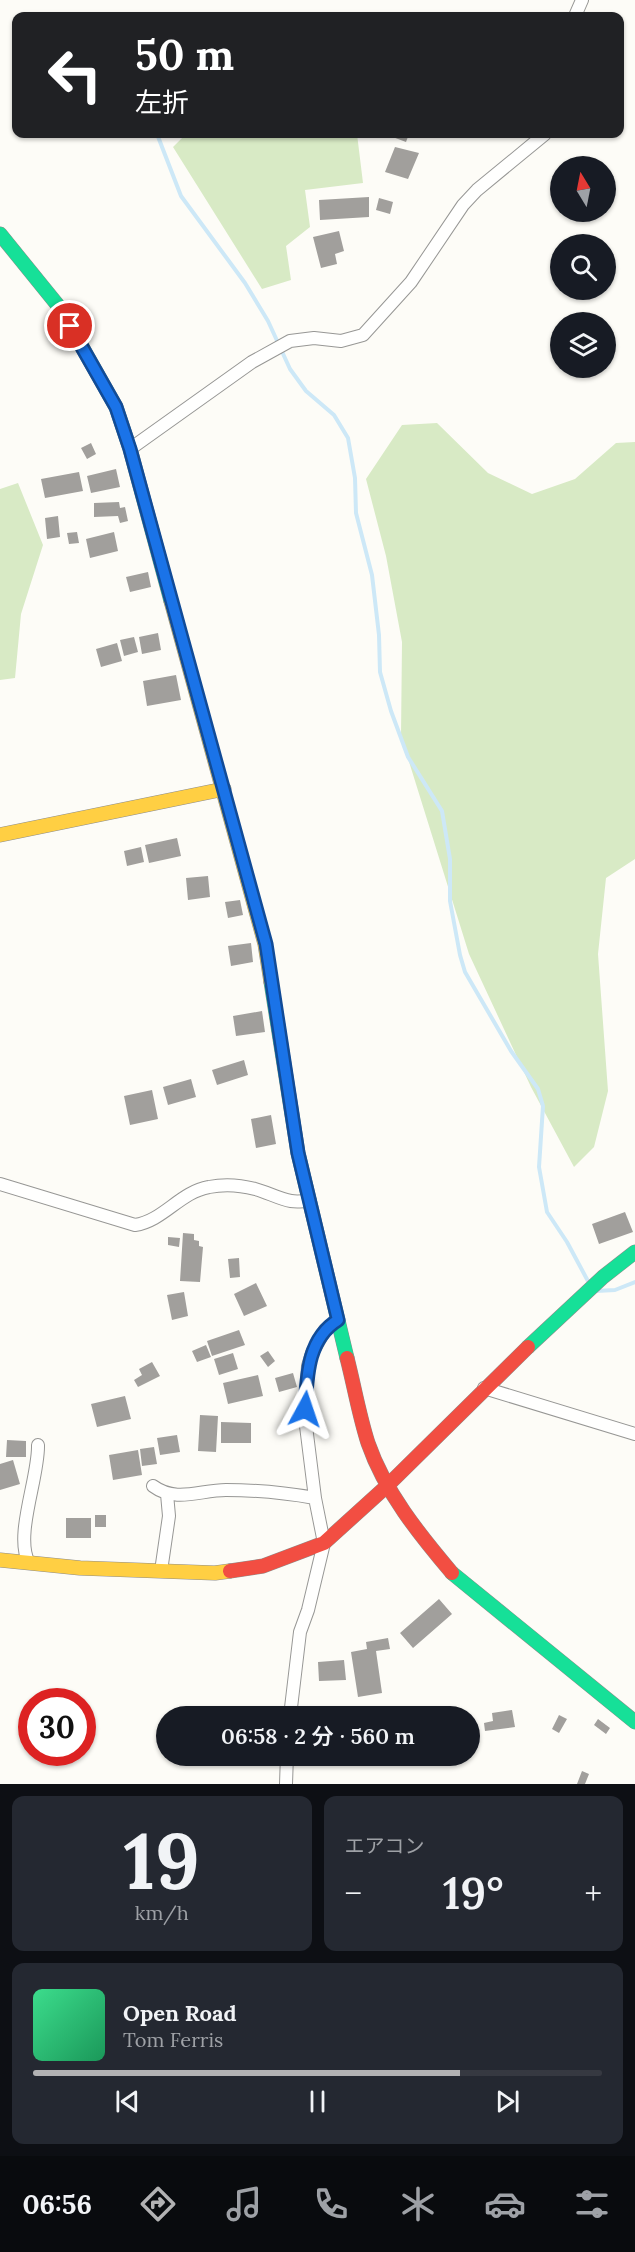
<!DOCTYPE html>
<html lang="ja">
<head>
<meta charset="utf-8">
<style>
  body { margin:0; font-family:Lora,"Noto Sans JP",serif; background:#242831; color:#f1f3f6; height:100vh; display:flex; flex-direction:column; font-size:22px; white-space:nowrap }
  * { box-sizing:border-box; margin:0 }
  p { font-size:20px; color:#9ea1a6 }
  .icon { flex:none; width:33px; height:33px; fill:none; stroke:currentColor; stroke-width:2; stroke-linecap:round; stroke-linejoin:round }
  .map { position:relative; height:1784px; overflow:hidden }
  .sheet { display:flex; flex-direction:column; gap:12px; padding:12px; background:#0d0f14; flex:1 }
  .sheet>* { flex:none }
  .top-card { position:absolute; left:12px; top:12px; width:612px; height:126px; border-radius:12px; box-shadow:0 2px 4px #0004; background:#202124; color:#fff; overflow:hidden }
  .needle { width:39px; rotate:350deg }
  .controls { position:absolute; left:550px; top:156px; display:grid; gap:12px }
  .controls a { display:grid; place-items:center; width:66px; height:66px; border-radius:50%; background:#171b24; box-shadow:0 2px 4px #0004; font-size:30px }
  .speed { position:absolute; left:18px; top:1688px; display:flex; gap:12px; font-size:30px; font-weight:700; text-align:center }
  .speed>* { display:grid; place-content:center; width:78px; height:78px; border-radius:50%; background:#171b24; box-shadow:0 2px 4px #0004; line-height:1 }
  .speed .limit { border:9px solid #d22; background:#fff; color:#111 }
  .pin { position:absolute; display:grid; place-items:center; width:51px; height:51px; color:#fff; margin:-26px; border:3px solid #fff; border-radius:50%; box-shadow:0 2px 6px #0007 }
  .me { position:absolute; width:66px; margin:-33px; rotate:5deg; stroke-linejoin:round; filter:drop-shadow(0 0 4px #0008) }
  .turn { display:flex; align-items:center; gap:21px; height:126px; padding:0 24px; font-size:27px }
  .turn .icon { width:78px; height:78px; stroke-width:2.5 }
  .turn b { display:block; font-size:42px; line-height:51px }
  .big { font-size:45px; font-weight:600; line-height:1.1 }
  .sheet .widget { flex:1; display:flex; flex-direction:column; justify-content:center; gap:9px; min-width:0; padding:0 21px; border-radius:12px; background:#242831 }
  .sheet .dial { align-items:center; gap:0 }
  .dial b { font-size:78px; line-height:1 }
  .song { display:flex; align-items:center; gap:18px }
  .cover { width:72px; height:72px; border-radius:9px; background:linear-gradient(135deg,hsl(150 70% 55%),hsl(150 70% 35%)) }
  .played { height:6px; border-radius:3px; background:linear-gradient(90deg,#b2b2b3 75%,#363941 75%) }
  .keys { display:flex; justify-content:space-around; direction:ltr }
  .heat { display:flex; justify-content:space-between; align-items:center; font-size:33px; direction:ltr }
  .sheet .tiles { flex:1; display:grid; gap:12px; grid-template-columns:1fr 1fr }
  .widget:last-child { grid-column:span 2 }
  .trip { position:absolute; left:156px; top:1706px; width:324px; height:60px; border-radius:30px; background:#171b24; box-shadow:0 2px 4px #0004; font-weight:600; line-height:60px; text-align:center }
  .dock { display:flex; height:96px; justify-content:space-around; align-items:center; background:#090b0e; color:#9ea1a6 }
  .dock .icon { width:42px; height:42px }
  .dock .selected { color:#b2b2b3 }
  .dock b { font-size:27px; color:#f1f3f6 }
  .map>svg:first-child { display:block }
  .forest { fill:#d8eac5 }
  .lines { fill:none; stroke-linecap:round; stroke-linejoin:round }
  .stream { stroke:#cde8f7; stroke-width:4 }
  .building { fill:#a19f9c }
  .street-casing { stroke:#979795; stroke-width:14 }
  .fast-casing { stroke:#8e8d8b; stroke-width:15 }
  .slow-casing { stroke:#8e8d8b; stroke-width:15 }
  .jam-casing { stroke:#8e8d8b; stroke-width:15 }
  .street { stroke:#fffffe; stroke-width:12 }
  .fast { stroke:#16e098; stroke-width:14 }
  .slow { stroke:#ffcf43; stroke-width:14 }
  .jam { stroke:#f24e42; stroke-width:14 }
  .route-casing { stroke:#114b97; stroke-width:15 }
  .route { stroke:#1a73e8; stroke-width:10 }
</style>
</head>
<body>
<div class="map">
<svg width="635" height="1784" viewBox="0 0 635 1784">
  <rect width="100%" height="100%" fill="#fdfcf7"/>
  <path class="forest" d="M186 134H357L363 183 305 190 310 227 286 246 291 280 262 289 173 147Z
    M437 423 488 473 532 494 575 479 616 443 635 442V859L606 878 598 954 608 1091 594 1147 574 1167 531 1087 469 954 401 736 402 642 386 556 366 479 402 425Z
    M18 483 43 545 21 614 15 678 0 680V489Z"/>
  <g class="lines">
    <path class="stream" d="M157 134 181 196 245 283 268 321 290 369 306 391 334 415 348 438 355 478 356 513 372 575 379 635 380 672 391 711 408 757 442 811 450 859V901L460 955 465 972 511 1051 538 1089 543 1106 539 1167 547 1212 567 1242 589 1283
      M596 1291 615 1290 635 1282"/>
  </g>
  <path class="building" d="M391 134H409L406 142 390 136Z
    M395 147 419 153 408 179 385 172Z
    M369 197V217L320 220 319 200Z
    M379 198 393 202 390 214 376 210Z
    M339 231 344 251 335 254 337 264 321 268 313 237Z
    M91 443 96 454 87 459 81 448Z
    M116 469 120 487 91 493 87 476Z
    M79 472 83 491 45 498 41 479Z
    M119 502 120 508 125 507 128 521 120 523 118 516 94 517V503Z
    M58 516 60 537 47 539 45 518Z
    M77 532 79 543 69 544 67 533Z
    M114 532 118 551 90 558 86 539Z
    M148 572 151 587 130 592 126 577Z
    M158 633 161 650 142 654 139 637Z
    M134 637 138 652 124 656 120 640Z
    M117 643 122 661 101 667 96 649Z
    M176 675 181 700 147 706 143 681Z
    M177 838 181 856 149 863 145 845Z
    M141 847 144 862 127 866 124 851Z
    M208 876 210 897 188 900 186 878Z
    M240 900 243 915 228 918 225 902Z
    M251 943 253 962 231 966 228 946Z
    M262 1011 265 1032 236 1036 233 1016Z
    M244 1060 248 1075 217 1085 212 1070Z
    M191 1079 196 1097 168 1105 163 1087Z
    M152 1090 158 1119 130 1125 124 1096Z
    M271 1115 276 1144 256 1148 251 1119Z
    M625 1212 633 1232 599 1244 592 1224Z
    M183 1233 194 1234V1240L199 1241V1246L203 1247 200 1282 180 1281Z
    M168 1237 180 1238 179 1247 168 1245Z
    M239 1258 240 1277 230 1278 228 1259Z
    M256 1283 267 1306 244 1316 234 1294Z
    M184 1292 188 1316 172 1320 167 1295Z
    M239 1330 245 1345 212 1356 207 1341Z
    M206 1345 211 1357 197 1362 192 1351Z
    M268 1351 275 1361 268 1367 260 1356Z
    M233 1353 238 1369 219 1375 214 1359Z
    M152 1362 160 1376 138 1387 134 1380 142 1375 139 1369Z
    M293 1373 297 1387 279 1392 275 1378Z
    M258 1375 263 1396 228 1404 223 1383Z
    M125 1396 131 1419 97 1427 91 1404Z
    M200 1415 218 1416 216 1452 198 1451Z
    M221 1422 251 1423V1443H221Z
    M177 1435 180 1452 160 1455 157 1438Z
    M7 1440 26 1441V1457H6Z
    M154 1447 157 1464 142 1466 140 1449Z
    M138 1450 142 1475 113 1480 109 1455Z
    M13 1460 20 1484 0 1490V1464Z
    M95 1515H106V1527H95Z
    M66 1518H91V1538H66Z
    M439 1599 452 1614 413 1648 400 1633Z
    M388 1638 390 1649 376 1651 382 1693 358 1697 351 1652 367 1649 366 1642Z
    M344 1660 346 1680 319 1681 318 1662Z
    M512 1710 515 1727 485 1731 484 1723 493 1721 492 1713Z
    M559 1715 567 1719 559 1733 552 1729Z
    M598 1719 610 1728 606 1734 594 1725Z
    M582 1771 589 1774 585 1784H577Z"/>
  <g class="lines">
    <defs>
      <path id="street" d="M575 16 582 0
        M130 449 252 362 290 341 314 338 341 341 363 335 411 282 463 205 477 190 545 134
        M0 1184 135 1225C163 1221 180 1192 209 1187 224 1184 240 1185 255 1189 267 1192 279 1199 291 1201 297 1202 303 1201 310 1201
        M484 1388 635 1434
        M153 1486C176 1503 200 1490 226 1490 255 1490 286 1493 315 1498
        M29 1563C14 1536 39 1477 38 1445
        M161 1571 169 1516 167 1494
        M290 1716 300 1632 308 1610 324 1543 315 1498 305 1418 308 1366 312 1353 325 1330 338 1320
        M286 1784 287 1755"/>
      <path id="fast" d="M0 234 60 308 116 407 130 449 171 601
        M271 982 298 1153 347 1358
        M528 1347 603 1277 635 1252
        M452 1573 635 1722"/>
      <path id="slow" d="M171 601 265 944 271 982
        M0 835 224 789
        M0 1560 80 1568 215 1573 230 1571"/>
      <path id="jam" d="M347 1358C354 1385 359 1415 368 1443 385 1492 419 1534 452 1573
        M230 1571 263 1566 324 1543 388 1485 528 1347"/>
    </defs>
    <use href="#street" class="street-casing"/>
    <use href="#fast" class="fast-casing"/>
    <use href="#slow" class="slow-casing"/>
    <use href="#jam" class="jam-casing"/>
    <use href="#street" class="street"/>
    <use href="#fast" class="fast"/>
    <use href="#slow" class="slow"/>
    <use href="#jam" class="jam"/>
  </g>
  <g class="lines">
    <defs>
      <path id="route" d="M70 326 116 407 130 449 266 944 298 1153 338 1320C307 1339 307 1377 305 1409"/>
    </defs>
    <use href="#route" class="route-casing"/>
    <use href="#route" class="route"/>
  </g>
</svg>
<div class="controls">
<a><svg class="needle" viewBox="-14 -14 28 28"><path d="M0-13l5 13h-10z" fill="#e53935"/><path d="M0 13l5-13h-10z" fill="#9ea1a6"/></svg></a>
<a><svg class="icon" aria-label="search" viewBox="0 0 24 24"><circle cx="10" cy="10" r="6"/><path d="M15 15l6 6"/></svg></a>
<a><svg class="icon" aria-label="layers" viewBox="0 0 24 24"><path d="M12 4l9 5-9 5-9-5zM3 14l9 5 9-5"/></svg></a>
</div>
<div class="speed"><div class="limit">30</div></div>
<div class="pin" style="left:70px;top:326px;background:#d93025"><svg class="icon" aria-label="arrive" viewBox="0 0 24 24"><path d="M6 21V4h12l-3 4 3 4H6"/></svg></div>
<svg class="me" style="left:305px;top:1409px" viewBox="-20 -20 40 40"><path d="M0-17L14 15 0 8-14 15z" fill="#1a73e8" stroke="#fff" stroke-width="4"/></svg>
<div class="trip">06:58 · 2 分 · 560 m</div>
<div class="top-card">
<div class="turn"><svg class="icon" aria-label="left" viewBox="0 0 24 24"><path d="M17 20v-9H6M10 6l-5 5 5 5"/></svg><div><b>50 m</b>左折</div></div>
</div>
</div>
<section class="sheet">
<div class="tiles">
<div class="widget dial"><b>19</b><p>km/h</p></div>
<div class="widget"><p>エアコン</p>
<div class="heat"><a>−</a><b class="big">19°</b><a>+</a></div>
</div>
<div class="widget">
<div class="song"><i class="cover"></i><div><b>Open Road</b><p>Tom Ferris</p></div></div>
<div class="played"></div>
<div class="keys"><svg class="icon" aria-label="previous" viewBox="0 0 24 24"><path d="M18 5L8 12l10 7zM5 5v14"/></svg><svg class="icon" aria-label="pause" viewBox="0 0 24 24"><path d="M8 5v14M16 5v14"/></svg><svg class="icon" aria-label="next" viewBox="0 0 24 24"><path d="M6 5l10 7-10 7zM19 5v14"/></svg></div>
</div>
</div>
</section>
<nav class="dock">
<b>06:56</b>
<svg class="icon selected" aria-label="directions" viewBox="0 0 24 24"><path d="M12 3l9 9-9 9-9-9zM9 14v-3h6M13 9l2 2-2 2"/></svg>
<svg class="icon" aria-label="music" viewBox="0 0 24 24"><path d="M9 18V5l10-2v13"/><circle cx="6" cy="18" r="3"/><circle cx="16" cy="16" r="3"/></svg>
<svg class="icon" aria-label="phone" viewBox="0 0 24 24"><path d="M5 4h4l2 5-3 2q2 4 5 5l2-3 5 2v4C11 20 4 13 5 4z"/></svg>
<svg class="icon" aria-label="climate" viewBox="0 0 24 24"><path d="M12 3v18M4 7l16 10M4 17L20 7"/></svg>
<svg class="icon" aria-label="car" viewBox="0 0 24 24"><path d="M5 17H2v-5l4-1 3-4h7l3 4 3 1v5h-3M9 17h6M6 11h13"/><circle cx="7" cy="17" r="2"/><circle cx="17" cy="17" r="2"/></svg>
<svg class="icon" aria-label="filters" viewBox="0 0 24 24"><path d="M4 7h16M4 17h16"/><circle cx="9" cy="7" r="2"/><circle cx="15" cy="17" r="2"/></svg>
</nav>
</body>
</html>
